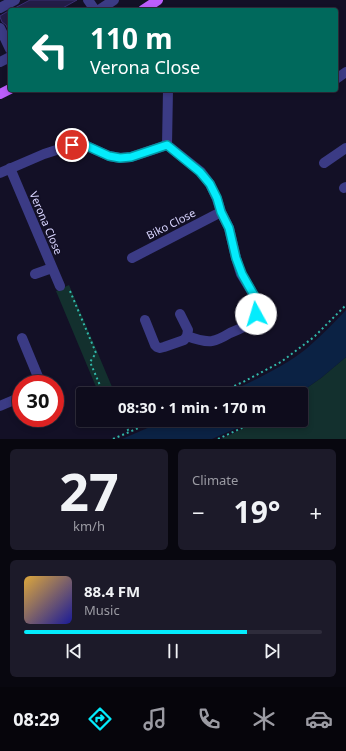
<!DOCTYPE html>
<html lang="en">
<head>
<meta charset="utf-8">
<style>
  body { margin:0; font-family:"Noto Sans",sans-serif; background:#1c1a29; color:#f1f3f6; height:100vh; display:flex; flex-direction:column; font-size:15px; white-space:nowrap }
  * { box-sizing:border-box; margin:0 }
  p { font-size:13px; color:#9b9ba3 }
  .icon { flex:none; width:22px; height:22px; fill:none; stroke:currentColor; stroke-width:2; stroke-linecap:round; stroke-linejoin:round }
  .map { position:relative; height:439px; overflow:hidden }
  .details { display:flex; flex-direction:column; gap:10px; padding:10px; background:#08070f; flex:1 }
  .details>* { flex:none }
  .banner { position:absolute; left:8px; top:8px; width:330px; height:84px; border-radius:4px; box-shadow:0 2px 6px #0003,0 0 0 1px #2e2c3b; background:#00695c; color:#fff; overflow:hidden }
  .speed { position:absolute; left:12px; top:375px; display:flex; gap:8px; font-size:20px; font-weight:700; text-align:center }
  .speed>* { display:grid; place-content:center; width:52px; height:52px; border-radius:50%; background:#0e0c1c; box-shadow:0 2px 6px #0003,0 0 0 1px #2e2c3b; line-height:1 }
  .speed .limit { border:6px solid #d22; background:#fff; color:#111 }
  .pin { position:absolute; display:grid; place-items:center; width:34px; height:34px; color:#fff; margin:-17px; border:2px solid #fff; border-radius:50%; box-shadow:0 1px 4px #0007 }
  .me { position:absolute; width:44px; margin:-22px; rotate:354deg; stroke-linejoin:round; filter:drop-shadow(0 0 3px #0008) }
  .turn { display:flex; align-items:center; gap:14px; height:84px; padding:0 16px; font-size:18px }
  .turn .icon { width:52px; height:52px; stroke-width:2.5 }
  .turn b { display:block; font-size:28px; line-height:34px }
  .big { font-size:30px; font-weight:700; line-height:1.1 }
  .details .card { flex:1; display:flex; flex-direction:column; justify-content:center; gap:6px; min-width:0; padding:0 14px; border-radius:6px; background:#1c1a29 }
  .details .dial { align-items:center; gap:0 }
  .dial b { font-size:52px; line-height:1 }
  .song { display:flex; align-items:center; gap:12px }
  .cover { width:48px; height:48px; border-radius:6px; background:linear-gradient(135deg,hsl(40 70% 55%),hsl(240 70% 35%)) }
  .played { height:4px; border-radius:2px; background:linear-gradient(90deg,#04ecfc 75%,#2e2c3b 75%) }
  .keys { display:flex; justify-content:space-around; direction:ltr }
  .heat { display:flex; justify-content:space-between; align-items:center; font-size:22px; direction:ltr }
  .details .tiles { flex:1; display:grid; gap:10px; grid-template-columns:1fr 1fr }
  .card:last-child { grid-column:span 2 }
  .trip { position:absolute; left:76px; top:387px; width:232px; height:40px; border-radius:4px; background:#0e0c1c; box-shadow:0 2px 6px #0003,0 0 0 1px #2e2c3b; font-weight:700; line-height:40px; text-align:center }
  .tab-bar { display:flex; height:64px; justify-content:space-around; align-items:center; background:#06050b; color:#9b9ba3 }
  .tab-bar .icon { width:28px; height:28px }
  .tab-bar .selected { color:#04ecfc }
  .tab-bar b { font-size:18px; color:#f1f3f6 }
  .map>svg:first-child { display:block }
  .green { fill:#13302e }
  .water { fill:#0b2244 }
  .building { fill:#231c47; stroke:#392e73 }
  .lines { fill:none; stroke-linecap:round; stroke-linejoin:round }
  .path { stroke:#31b7aa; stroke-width:2; stroke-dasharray:2 3; stroke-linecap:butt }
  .minor { stroke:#3b3b85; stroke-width:10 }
  .major { stroke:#bc5efd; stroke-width:10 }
  .route-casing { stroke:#0399a4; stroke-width:10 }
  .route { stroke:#04ecfc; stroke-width:7 }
  .labels { text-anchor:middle; stroke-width:4; stroke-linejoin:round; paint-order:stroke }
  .street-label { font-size:11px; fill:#d9d5ff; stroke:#131026 }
</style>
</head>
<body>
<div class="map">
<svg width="346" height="439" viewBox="0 0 346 439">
  <rect width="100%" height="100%" fill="#131026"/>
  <path class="green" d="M69 285 115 394H99L56 291Z
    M346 357V439H221L236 432 260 420H301V394H298L321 378Z"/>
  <path class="water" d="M346 310V357L321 378 298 394H225C250 382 284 367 306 349 320 337 333 324 346 310Z
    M166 420H255L212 439H122Z"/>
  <path class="building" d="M30 0H77L59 10H11Z
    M10 10V34L6 25 2 22 0 17V16Z"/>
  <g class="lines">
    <path class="path" d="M70 291 96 353 90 362 102 390 111 392 112 394
      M216 394 243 382 281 362 314 337 346 305
      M123 420 129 432
      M113 439 157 420
      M218 439 259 420"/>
    <path class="minor" d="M88 0 95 10
      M0 8 15 0
      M99 10 114 0
      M0 28 10 49
      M0 62 10 57
      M336 79 346 72
      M167 145 201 172 210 184 217 199 221 212 229 228 236 258 241 274 255 297C262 320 248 326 230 333 225 336 218 340 212 341 204 342 195 339 187 336
      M167 145 168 90
      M324 163 346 148
      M10 168 60 286
      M0 173 44 154 72 145 87 146 109 156 120 158 131 157 167 145
      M344 188 346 187
      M132 258 221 212
      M35 274 52 268
      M145 320 155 345 157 347 160 348 164 347 184 340 187 336 188 330 180 314
      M22 338 41 384
      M0 406 21 397"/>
    <path class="major" d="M143 10 158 0
      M0 94 10 89"/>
  </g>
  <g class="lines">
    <defs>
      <path id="route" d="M72 145 87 146 109 156 120 158 131 157 167 145 200 172 210 184 217 198 221 212 229 228 236 258 242 274 255 297 257 305 256 314"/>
    </defs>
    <use href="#route" class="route-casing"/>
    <use href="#route" class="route"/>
  </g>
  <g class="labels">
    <g class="street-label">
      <text transform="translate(46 223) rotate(67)" y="4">Verona Close</text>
      <text transform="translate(171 224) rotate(-27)" y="4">Biko Close</text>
    </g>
  </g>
</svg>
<div class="speed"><div class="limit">30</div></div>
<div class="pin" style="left:72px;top:145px;background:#d93025"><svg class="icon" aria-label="arrive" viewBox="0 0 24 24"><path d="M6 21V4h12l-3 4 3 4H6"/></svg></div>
<svg class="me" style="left:256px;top:314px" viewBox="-20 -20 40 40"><circle r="19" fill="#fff"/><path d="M0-13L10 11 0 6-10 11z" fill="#04ecfc"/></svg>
<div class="trip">08:30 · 1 min · 170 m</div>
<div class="banner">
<div class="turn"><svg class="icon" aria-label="left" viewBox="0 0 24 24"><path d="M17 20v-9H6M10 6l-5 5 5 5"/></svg><div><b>110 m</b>Verona Close</div></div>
</div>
</div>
<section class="details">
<div class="tiles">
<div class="card dial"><b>27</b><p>km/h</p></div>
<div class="card"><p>Climate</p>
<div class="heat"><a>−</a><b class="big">19°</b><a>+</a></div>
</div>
<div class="card">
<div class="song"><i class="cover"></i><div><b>88.4 FM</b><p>Music</p></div></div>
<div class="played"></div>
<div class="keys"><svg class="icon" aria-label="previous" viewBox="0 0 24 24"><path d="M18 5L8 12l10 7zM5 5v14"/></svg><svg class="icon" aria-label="pause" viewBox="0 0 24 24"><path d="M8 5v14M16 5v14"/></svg><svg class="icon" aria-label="next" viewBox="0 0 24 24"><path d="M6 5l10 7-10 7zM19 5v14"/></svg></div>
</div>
</div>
</section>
<nav class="tab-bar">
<b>08:29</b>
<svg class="icon selected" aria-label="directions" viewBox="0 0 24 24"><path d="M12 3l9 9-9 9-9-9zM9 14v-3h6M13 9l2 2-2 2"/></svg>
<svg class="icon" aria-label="music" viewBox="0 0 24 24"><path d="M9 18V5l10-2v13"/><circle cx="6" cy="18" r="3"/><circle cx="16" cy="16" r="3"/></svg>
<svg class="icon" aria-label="phone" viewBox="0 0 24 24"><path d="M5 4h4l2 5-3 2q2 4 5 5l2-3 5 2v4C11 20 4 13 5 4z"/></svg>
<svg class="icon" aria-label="climate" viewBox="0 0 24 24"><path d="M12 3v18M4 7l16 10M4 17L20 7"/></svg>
<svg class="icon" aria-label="car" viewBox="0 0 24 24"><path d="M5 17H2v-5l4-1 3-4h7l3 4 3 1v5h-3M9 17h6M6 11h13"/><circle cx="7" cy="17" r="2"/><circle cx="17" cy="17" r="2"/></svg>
</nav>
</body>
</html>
